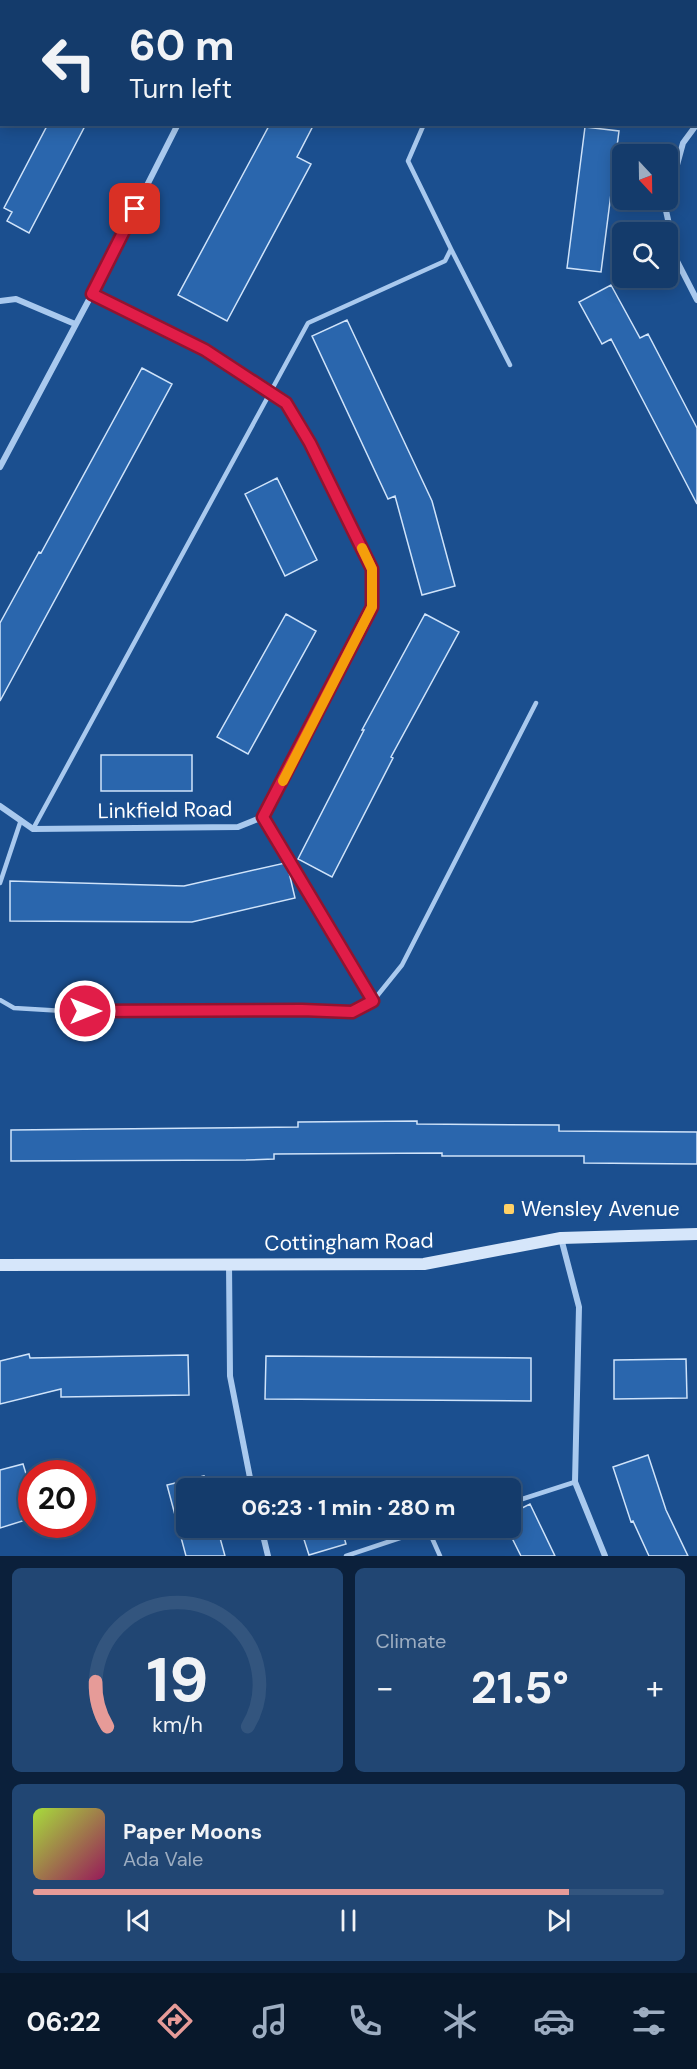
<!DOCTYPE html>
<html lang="en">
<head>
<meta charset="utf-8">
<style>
  body { margin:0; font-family:"DM Sans",sans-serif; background:#214673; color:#f1f3f6; height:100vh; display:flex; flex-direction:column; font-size:22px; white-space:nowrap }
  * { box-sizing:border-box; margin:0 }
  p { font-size:20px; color:#9dadc1 }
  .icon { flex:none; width:33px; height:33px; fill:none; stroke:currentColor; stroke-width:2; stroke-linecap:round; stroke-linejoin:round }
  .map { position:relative; height:1556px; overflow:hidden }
  .panel { display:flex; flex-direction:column; gap:12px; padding:12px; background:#0b203b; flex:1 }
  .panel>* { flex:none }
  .guide { position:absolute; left:0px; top:0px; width:698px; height:126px; box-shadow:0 3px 15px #0003,0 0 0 2px #33557e; background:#143b6b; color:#f1f3f6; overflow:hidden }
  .needle { width:39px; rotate:158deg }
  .fabs { position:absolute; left:612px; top:144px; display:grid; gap:12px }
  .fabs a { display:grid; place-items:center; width:66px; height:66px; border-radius:9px; background:#143b6b; box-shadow:0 3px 15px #0003,0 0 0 2px #33557e; font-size:30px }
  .speed { position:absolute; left:18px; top:1460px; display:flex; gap:12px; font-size:30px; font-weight:700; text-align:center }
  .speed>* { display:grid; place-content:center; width:78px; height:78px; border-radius:50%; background:#143b6b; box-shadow:0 3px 15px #0003,0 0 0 2px #33557e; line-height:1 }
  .speed .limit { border:9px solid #d22; background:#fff; color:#111 }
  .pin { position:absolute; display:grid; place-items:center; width:51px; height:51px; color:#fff; margin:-26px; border-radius:12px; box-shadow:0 3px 9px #0006 }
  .me { position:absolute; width:66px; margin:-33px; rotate:90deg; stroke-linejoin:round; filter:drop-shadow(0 0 4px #0008) }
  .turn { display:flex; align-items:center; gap:21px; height:126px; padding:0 30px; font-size:27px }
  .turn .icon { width:78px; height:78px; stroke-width:2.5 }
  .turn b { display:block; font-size:42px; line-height:51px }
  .big { font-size:45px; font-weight:700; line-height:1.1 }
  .panel .card { flex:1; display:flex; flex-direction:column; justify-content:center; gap:9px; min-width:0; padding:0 21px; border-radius:9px; background:#214673 }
  .panel .dial { align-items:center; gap:0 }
  .dial svg { height:156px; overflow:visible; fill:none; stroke:#33557e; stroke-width:7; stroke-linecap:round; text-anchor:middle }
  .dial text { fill:#f1f3f6; stroke:none }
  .song { display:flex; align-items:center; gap:18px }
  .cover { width:72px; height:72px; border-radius:9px; background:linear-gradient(135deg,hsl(80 70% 55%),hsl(330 70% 35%)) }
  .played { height:6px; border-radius:3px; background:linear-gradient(90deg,#e69b98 85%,#33557e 85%) }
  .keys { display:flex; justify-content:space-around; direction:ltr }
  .heat { display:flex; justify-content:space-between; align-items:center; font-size:33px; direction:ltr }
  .panel .tiles { flex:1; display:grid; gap:12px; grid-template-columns:1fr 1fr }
  .card:last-child { grid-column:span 2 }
  .trip { position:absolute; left:176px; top:1478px; width:345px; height:60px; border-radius:9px; background:#143b6b; box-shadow:0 3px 15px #0003,0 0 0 2px #33557e; font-weight:700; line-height:60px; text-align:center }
  .menu { display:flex; height:96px; justify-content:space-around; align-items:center; background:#08182b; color:#9dadc1 }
  .menu .icon { width:42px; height:42px }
  .menu .current { color:#e69b98 }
  .menu b { font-size:27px; color:#f1f3f6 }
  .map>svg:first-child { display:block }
  .building { fill:#2a66ad; stroke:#cfe3fa; stroke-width:1.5 }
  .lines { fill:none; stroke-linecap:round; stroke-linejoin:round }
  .lane { stroke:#a9c9ee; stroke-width:4.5 }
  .street { stroke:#a9c9ee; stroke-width:6 }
  .secondary { stroke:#d6e6fa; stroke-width:12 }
  .route-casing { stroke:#92132f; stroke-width:15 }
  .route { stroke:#e11d48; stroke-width:10 }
  .slow { stroke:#f59e0b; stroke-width:10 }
  .poi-dot { fill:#ffd166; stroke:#1b4f8f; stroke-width:2 }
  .labels { text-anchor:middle; stroke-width:6; stroke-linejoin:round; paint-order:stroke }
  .street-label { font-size:21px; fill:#fff; stroke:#1b4f8f }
  .poi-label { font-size:21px; fill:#fff; stroke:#1b4f8f; text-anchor:start }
</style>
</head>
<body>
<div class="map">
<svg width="697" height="1556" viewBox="0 0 697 1556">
  <rect width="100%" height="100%" fill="#1b4f8f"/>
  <path class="building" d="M48 124H86L29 233 7 221 12 212 4 208Z
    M270 124H314L297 157 311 164 227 321 178 295Z
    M585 127 619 131 601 272 567 268Z
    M611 285 640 338 648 334 697 428V504L611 339 602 344 579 302Z
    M347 320 432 501 455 586 422 595 395 496 388 499 312 336Z
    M142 368 172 384 0 701V623L39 552 41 553Z
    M277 478 317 560 285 576 245 494Z
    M286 614 316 631 248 754 217 737Z
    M425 614 459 632 391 757 393 758 332 877 298 859 364 730H362Z
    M101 755H192V791H101Z
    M285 863 288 868 295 898 192 922 10 921V881L184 886Z
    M417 1121V1124L559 1125V1131L697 1132V1164L584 1163V1156H442V1153L274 1154V1159L246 1160 11 1161V1130L298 1127V1122Z
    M29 1354 30 1358 188 1355 189 1395 61 1397V1389L0 1404V1361Z
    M266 1356 531 1358V1401L265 1399Z
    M686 1359 687 1398 614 1399V1360Z
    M648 1455 666 1510 688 1556H649L633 1521 631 1522 613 1467Z
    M23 1464 32 1493V1518L0 1528V1470Z
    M204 1476 207 1488H186V1527H217L225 1556H186L167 1485Z
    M530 1504 555 1556H521L510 1534V1514Z
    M300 1527H341L346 1544 309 1555Z"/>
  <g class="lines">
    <path class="lane" d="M590 0 592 2
      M480 2 481 0
      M0 3 1 0
      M696 69H697
      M451 249 510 365
      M263 817 373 1001
      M33 829 308 323 445 261 451 249 408 161 424 124
      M0 883 21 820
      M0 1000 14 1008 64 1011 302 1010 352 1012 373 1001 402 965 536 703
      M510 1503 575 1482
      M428 1529 440 1556
      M346 1556 433 1527"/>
    <path class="street" d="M244 2 245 0
      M668 198 683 143 697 124
      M667 200 665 206 677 261 697 300
      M0 301 16 299 75 324
      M0 467 92 294 178 124
      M0 806 33 829 238 827 263 817 372 607V569L310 443 286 403 205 350 92 294
      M561 1238 579 1307 575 1482 605 1556
      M229 1263 230 1376 252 1488
      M261 1527 268 1556"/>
    <path class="secondary" d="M0 1265 424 1264 561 1238 697 1234"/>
  </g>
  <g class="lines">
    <defs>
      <path id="route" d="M85 1011 302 1010 352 1012 373 1001 263 817 372 607V569L310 443 286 403 205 350 92 294 135 209"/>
    </defs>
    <use href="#route" class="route-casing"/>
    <use href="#route" class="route"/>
    <path class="slow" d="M283 781 372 607V569L362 548"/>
  </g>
  <rect class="poi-dot" x="503" y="1203" width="12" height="12" rx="3"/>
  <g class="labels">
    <g class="street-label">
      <text transform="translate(165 810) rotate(-1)" y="7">Linkfield Road</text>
      <text transform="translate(349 1242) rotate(-1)" y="7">Cottingham Road</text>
    </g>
    <g class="poi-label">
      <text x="521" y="1216">Wensley Avenue</text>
    </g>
  </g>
</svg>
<div class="fabs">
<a><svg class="needle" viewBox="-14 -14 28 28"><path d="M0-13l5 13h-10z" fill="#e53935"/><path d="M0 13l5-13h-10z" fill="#9dadc1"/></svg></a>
<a><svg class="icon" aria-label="search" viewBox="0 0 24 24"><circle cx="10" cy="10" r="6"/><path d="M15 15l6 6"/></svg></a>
</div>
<div class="speed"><div class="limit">20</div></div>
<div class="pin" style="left:135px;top:209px;background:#d93025"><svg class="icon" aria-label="arrive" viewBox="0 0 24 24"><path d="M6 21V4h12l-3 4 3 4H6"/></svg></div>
<svg class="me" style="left:85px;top:1011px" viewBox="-20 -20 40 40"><circle r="17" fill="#e11d48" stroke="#fff" stroke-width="3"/><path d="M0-11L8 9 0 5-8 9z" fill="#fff"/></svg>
<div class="trip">06:23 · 1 min · 280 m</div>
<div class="guide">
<div class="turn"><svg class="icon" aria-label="left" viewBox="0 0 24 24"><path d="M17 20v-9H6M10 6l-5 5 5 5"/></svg><div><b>60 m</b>Turn left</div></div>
</div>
</div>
<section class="panel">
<div class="tiles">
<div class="card dial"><svg viewBox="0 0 100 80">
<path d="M14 69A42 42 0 1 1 86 69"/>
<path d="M14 69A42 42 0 0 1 8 46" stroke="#e69b98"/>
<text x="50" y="56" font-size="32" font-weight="700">19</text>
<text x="50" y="72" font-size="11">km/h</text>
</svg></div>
<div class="card"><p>Climate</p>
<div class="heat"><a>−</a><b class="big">21.5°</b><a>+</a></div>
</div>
<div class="card">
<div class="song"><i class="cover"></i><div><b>Paper Moons</b><p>Ada Vale</p></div></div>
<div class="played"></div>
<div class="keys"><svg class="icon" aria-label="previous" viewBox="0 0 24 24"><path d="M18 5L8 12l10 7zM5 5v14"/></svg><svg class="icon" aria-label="pause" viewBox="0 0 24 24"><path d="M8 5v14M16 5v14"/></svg><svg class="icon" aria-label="next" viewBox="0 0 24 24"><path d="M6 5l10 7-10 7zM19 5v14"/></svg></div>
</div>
</div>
</section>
<nav class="menu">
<b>06:22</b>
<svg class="icon current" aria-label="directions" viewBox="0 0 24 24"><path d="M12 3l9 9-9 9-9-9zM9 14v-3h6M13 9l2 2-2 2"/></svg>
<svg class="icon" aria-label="music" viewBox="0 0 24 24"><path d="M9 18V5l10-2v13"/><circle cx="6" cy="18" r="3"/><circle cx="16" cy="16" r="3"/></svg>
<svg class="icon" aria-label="phone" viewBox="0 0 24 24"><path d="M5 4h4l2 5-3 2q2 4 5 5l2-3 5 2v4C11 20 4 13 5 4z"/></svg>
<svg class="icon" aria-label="climate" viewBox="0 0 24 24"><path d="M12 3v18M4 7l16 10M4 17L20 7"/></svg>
<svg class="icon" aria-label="car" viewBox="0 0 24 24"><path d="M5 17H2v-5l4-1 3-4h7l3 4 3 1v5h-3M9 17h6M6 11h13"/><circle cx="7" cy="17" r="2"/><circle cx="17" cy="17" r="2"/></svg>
<svg class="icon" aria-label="filters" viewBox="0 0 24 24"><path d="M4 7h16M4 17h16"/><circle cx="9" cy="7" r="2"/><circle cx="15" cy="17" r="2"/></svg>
</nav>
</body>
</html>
